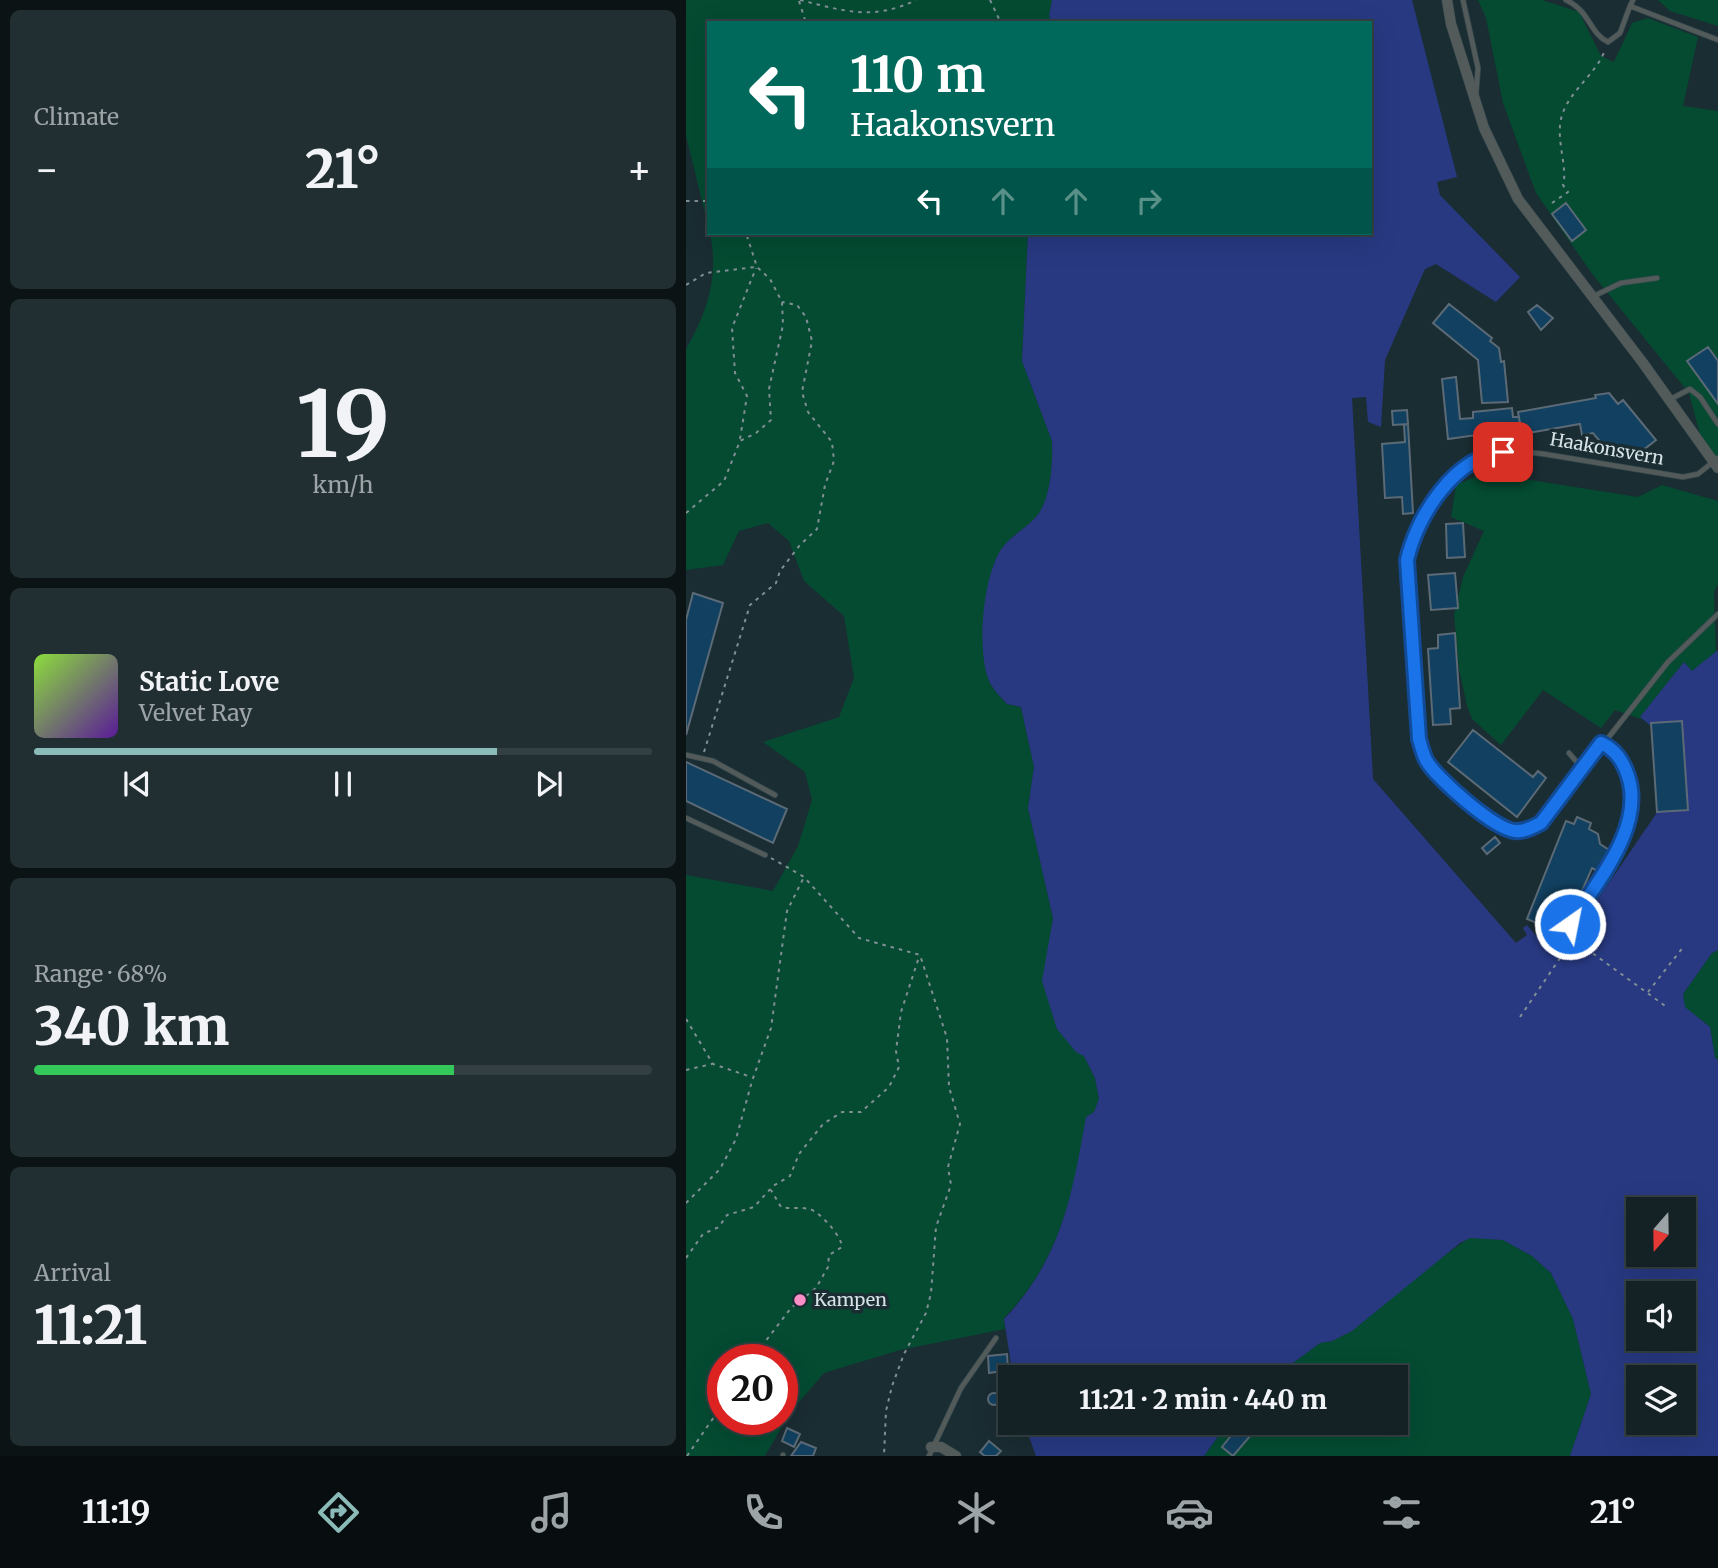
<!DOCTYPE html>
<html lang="en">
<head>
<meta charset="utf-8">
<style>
  body { margin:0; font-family:Merriweather,serif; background:#212f32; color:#f1f3f6; height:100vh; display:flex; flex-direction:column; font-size:26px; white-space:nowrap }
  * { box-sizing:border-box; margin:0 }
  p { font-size:23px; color:#9da4a7 }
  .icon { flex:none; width:38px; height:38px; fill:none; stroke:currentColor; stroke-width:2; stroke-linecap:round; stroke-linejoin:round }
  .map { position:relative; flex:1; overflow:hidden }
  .panel { display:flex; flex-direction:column; gap:10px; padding:10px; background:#0b1315; width:686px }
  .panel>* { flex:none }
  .guide { position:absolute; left:21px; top:21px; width:665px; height:214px; border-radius:0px; box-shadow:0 7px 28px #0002,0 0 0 2px #333f43; background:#00695c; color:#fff; overflow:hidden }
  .needle { width:46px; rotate:200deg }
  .buttons { position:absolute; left:940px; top:1197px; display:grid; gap:14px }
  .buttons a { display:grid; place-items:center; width:70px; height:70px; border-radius:0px; background:#142226; box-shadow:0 7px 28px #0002,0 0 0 2px #333f43; font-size:35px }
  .speed { position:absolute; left:21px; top:1344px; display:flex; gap:14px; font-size:35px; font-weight:700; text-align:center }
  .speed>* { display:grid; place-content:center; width:91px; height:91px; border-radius:50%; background:#142226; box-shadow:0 7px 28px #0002,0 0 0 2px #333f43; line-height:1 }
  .speed .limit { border:10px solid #d22; background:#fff; color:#111 }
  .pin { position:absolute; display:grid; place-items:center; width:60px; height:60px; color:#fff; margin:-30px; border-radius:14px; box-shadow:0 4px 10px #0006 }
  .me { position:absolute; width:77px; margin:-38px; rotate:33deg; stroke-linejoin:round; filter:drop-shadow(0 0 5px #0008) }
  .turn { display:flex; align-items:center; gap:24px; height:147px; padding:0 28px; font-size:32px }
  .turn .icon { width:91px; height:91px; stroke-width:2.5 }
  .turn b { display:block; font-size:49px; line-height:60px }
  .lanes { display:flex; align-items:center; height:66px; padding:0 28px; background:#0003; justify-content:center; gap:35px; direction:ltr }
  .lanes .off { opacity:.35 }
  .big { font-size:52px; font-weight:800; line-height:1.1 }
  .panel .widget { flex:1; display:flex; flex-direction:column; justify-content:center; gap:10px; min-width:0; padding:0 24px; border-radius:10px; background:#212f32 }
  .panel .dial { align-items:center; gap:0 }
  .dial b { font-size:91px; line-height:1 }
  .song { display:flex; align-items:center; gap:21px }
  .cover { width:84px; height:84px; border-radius:10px; background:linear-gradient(135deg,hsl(90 70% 55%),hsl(270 70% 35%)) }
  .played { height:7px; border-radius:4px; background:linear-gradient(90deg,#8bbbb9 75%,#333f43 75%) }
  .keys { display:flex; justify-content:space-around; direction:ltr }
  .heat { display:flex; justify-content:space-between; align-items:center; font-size:38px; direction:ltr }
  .charge { height:10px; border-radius:5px; background:linear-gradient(90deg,#34c759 68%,#333f43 0) }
  .trip { position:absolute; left:312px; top:1365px; width:410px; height:70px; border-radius:0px; background:#142226; box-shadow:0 7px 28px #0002,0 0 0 2px #333f43; font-weight:800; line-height:70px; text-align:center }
  .menu { display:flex; height:112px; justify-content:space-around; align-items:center; background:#080e0f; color:#9da4a7 }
  .menu .icon { width:49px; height:49px }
  .menu .on { color:#8bbbb9 }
  .menu b { font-size:32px; color:#f1f3f6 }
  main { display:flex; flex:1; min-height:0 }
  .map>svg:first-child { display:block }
  .green { fill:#044b32; fill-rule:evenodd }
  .water { fill:#283982; fill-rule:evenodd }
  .building { fill:#114060; stroke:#5b6a76; stroke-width:2 }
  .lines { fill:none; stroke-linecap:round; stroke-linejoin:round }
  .service-casing { stroke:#384a4f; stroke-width:6 }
  .minor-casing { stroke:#384a4f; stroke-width:11 }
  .path { stroke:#808f93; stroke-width:2; stroke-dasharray:3.5 5; stroke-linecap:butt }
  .service { stroke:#525b5a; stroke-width:4.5 }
  .minor { stroke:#525b5a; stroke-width:10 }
  .route-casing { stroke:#114b97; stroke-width:18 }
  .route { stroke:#1a73e8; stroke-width:12 }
  .poi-dot { fill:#fb8fc5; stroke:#1a2d32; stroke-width:2.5 }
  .labels { text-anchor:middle; stroke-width:7; stroke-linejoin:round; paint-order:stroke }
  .street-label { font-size:18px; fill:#d7e3e6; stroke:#1a2d32 }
  .poi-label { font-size:18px; fill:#d7e3e6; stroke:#1a2d32; text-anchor:start }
</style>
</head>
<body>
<main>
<section class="panel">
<div class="widget"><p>Climate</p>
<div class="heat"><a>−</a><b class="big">21°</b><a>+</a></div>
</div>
<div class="widget dial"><b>19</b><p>km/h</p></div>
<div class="widget">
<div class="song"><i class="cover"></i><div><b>Static Love</b><p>Velvet Ray</p></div></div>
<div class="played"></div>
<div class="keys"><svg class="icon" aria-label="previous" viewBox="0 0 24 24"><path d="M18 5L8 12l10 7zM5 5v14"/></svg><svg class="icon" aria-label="pause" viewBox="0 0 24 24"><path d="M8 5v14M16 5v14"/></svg><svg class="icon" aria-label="next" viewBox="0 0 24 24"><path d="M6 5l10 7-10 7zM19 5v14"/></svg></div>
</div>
<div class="widget"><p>Range · 68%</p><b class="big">340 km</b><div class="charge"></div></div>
<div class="widget"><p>Arrival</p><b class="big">11:21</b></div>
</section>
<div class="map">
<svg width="1032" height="1456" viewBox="0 0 1032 1456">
  <rect width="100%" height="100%" fill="#1a2d32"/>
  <path class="green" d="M0 0H366L363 16 367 23H23V229L0 136Z
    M792 0H856L893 12 915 56 928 62 946 23 962 18 1012 37 997 106 1032 111V462L1019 453 1003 393 907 275 850 193 817 103 800 18Z
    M972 0H1032V26L984 11Z
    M24 233H342L336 361 366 441C367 462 365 502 349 518 338 530 323 537 314 551 297 580 295 646 302 678 304 687 315 697 321 704L335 707 348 767 342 808 367 918 357 982 371 1029 398 1056 409 1078 413 1099C383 1182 384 1250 318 1318L319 1329 214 1350 138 1373 103 1414 79 1456H0V875L87 891 112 846 126 800 119 772 77 742 153 717 168 678 158 616 118 581 103 541 82 523 53 531 37 565 0 570V349C22 311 33 276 24 233ZM37 1360H96V1419H37Z
    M820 464 831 478 952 497 976 485 1032 501V584L1028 592 1030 652 1006 671 998 662 954 717 958 720 929 710 915 728 857 690 815 745 786 719 781 706 773 669 768 615 777 577 798 531 765 517 770 485Z
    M1032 950V1060L1029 1059 1024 1027 998 1007 997 994 1026 953Z
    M784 1237 817 1240 846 1256 865 1273 887 1319 905 1394 884 1456H518L542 1423H709V1377H588L634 1343 646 1341 666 1331 736 1272Z"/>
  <path class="water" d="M366 0H726L771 177 751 182 754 195 834 277 810 302 750 264 739 269 699 360 695 427 682 422 680 397 666 398 687 779 830 943 841 935 837 928 841 925 853 939 861 937 865 933 877 940 886 937 972 811 965 726 954 717 998 662 1006 671 1032 650V950L1026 953 997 994 999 1007 1024 1027 1029 1058 1032 1060V1456H884L905 1394 887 1319 865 1273 846 1256 817 1240 784 1238 774 1243 666 1331 646 1341 634 1343 588 1377H327L318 1319C376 1258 386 1195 400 1117L408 1112 413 1099 409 1078 398 1056 390 1052 371 1029 356 981 367 918 342 808 348 767 335 707 321 704C314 696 305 688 302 678 291 647 297 580 314 551 323 537 338 530 349 518 365 502 367 462 366 441L336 361 342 233H684V23H367L363 16ZM952 1209H998V1255H952ZM952 1293H998V1339H952ZM952 1377H998V1423H952Z
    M338 1423H542L518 1456H350Z"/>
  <path class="building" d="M880 203 900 230 886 241 866 214Z
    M763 304 806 338 804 341 813 348 815 362 818 361 822 402 796 403 792 360 747 323Z
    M851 305 867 318 855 330 842 312Z
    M1022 347 1032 361V404L1001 361Z
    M770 377 774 419 787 418V412L826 408 827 417H833L834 426 791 431V435L762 439 756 379Z
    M923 393 932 404 937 400 970 440 943 461 936 452 928 458 907 433 896 435 894 424 836 434 832 412 910 398 909 395Z
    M721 410 722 424 707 425 706 411Z
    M722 424 727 513 717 514 716 497 699 498 696 444 719 442 718 425Z
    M777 523 779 557 761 558 760 524Z
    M769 573 772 608 745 610 742 575Z
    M7 593 37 603 0 735V620Z
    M769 633 774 708 764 709 765 724 747 725 742 649 752 648V635Z
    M996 721 1002 810 971 812 965 723Z
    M787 730 847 777 852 771 860 778 831 817 762 762Z
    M0 762 101 809 87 843 0 801Z
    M891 817 905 823 903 829 912 834 914 844 923 850 914 872 906 868 877 934 841 919 880 821 888 824Z
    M809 837 814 843 801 854 796 848Z
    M321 1354 322 1370 303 1373 302 1356Z
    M302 1399a6 6 0 1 1 12 0a6 6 0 1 1-12 0Z
    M555 1423H564L571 1428 547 1456 536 1447Z
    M101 1428 114 1434 108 1447 96 1441Z
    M303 1441 315 1451 310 1456H299L294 1452Z
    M115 1442 130 1448 127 1456H105Z"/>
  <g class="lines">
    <defs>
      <path id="service" d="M777 0 792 68 790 95
        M880 0C904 11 904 34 922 42L934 33 944 6
        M947 0 944 6 1032 40
        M908 296 935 283 971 278
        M983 400 1004 389 1014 397 1032 424
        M1032 458 1012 474 997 477 858 454 832 451 803 454 778 467 750 497 727 531 721 560 733 739C735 746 737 754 740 760 756 787 800 818 827 831L855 823 982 662 1032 614
        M883 753 896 768
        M0 755 27 761 89 795
        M0 818 79 855
        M884 924C912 881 989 780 915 742
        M97 1456V1455
        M243 1456 275 1388 310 1338"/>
      <path id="minor" d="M761 0 765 24 798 128 832 199 957 363 1032 468
        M245 1447H255L270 1456"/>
    </defs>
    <use href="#service" class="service-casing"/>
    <use href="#minor" class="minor-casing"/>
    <path class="path" d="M114 0C158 11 187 21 230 0
      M304 0 315 23
      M113 1 120 23
      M0 201H23
      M866 203 882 192 877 185C882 169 870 140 875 119 881 92 910 75 919 50
      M0 285 20 273 69 267
      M54 439 61 396 49 373 46 328 70 268
      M0 513 38 481 54 441 70 433 85 420 83 389 97 325 96 302 84 279 71 267 60 233
      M18 752 64 605 90 583 94 571 114 545 131 529 139 485 148 461 146 442 122 412 116 392 126 341 120 317 111 305 96 302
      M85 858 118 877 173 938 234 955 261 1038 263 1087 274 1124 262 1167 265 1185 250 1227 245 1293 240 1313 218 1354 206 1386 200 1411 198 1456
      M962 992 998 946
      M834 1017 887 939 982 1008
      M0 1019 27 1064 65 1077
      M0 1070 26 1064
      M0 1203 34 1169 50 1139 66 1081 85 1028 101 911 117 879
      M0 1258 17 1234 33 1227 41 1215 68 1207 87 1186 104 1176 113 1154 137 1124 156 1112H175L203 1087 213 1067 210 1051 215 1012 233 957
      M65 1360 105 1308 130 1288 142 1267 143 1255 156 1247C156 1237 135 1213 124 1209 115 1207 104 1209 95 1207L85 1190
      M1 1456 37 1404"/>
    <use href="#service" class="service"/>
    <use href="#minor" class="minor"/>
  </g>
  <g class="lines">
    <defs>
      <path id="route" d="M817 452C768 457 731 516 721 560L733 739C735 746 737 754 740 760 750 778 808 829 829 831 838 832 847 827 855 823L915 743C930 750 937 761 942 776 959 827 911 882 884 924"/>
    </defs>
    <use href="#route" class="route-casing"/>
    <use href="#route" class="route"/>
  </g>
  <circle class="poi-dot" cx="114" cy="1300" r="7"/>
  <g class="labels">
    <g class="street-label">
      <text transform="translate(921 449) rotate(10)" y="6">Haakonsvern</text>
    </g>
    <g class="poi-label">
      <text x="128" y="1306">Kampen</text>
    </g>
  </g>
</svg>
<div class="buttons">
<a><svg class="needle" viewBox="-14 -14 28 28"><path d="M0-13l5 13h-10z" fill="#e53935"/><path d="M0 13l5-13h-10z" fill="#9da4a7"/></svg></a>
<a><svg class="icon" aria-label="sound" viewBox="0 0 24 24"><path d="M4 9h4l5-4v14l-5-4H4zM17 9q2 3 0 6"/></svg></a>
<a><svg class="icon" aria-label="layers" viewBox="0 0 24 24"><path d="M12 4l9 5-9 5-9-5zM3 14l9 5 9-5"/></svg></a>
</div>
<div class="speed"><div class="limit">20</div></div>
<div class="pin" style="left:817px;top:452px;background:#d93025"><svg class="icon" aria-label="arrive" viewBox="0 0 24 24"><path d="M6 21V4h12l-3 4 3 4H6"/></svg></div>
<svg class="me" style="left:884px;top:924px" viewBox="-20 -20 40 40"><circle r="17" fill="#1a73e8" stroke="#fff" stroke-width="3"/><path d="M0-11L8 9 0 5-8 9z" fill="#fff"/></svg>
<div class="trip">11:21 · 2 min · 440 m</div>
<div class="guide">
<div class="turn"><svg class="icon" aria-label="left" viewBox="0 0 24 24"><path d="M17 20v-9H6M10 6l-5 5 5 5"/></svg><div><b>110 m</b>Haakonsvern</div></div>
<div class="lanes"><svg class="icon" aria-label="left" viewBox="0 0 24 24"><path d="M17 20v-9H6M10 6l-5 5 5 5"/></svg><svg class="icon off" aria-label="ahead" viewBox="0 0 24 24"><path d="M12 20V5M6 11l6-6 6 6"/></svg><svg class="icon off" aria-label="ahead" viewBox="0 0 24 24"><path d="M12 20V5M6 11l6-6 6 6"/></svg><svg class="icon off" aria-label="right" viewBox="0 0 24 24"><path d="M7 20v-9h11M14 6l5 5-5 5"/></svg></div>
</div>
</div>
</main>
<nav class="menu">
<b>11:19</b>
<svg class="icon on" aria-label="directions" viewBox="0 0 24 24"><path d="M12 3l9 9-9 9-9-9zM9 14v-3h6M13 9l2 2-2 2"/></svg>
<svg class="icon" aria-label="music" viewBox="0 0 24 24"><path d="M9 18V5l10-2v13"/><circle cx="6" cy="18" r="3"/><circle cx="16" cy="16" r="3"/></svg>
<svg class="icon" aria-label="phone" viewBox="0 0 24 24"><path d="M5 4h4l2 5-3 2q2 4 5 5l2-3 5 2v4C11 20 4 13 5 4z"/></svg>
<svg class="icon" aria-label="climate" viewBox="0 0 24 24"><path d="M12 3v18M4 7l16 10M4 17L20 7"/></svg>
<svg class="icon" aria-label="car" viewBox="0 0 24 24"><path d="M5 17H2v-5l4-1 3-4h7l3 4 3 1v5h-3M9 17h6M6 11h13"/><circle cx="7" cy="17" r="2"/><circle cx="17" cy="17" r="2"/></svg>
<svg class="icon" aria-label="filters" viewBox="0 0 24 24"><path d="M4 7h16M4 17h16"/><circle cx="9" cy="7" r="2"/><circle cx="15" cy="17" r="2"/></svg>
<b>21°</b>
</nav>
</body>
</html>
